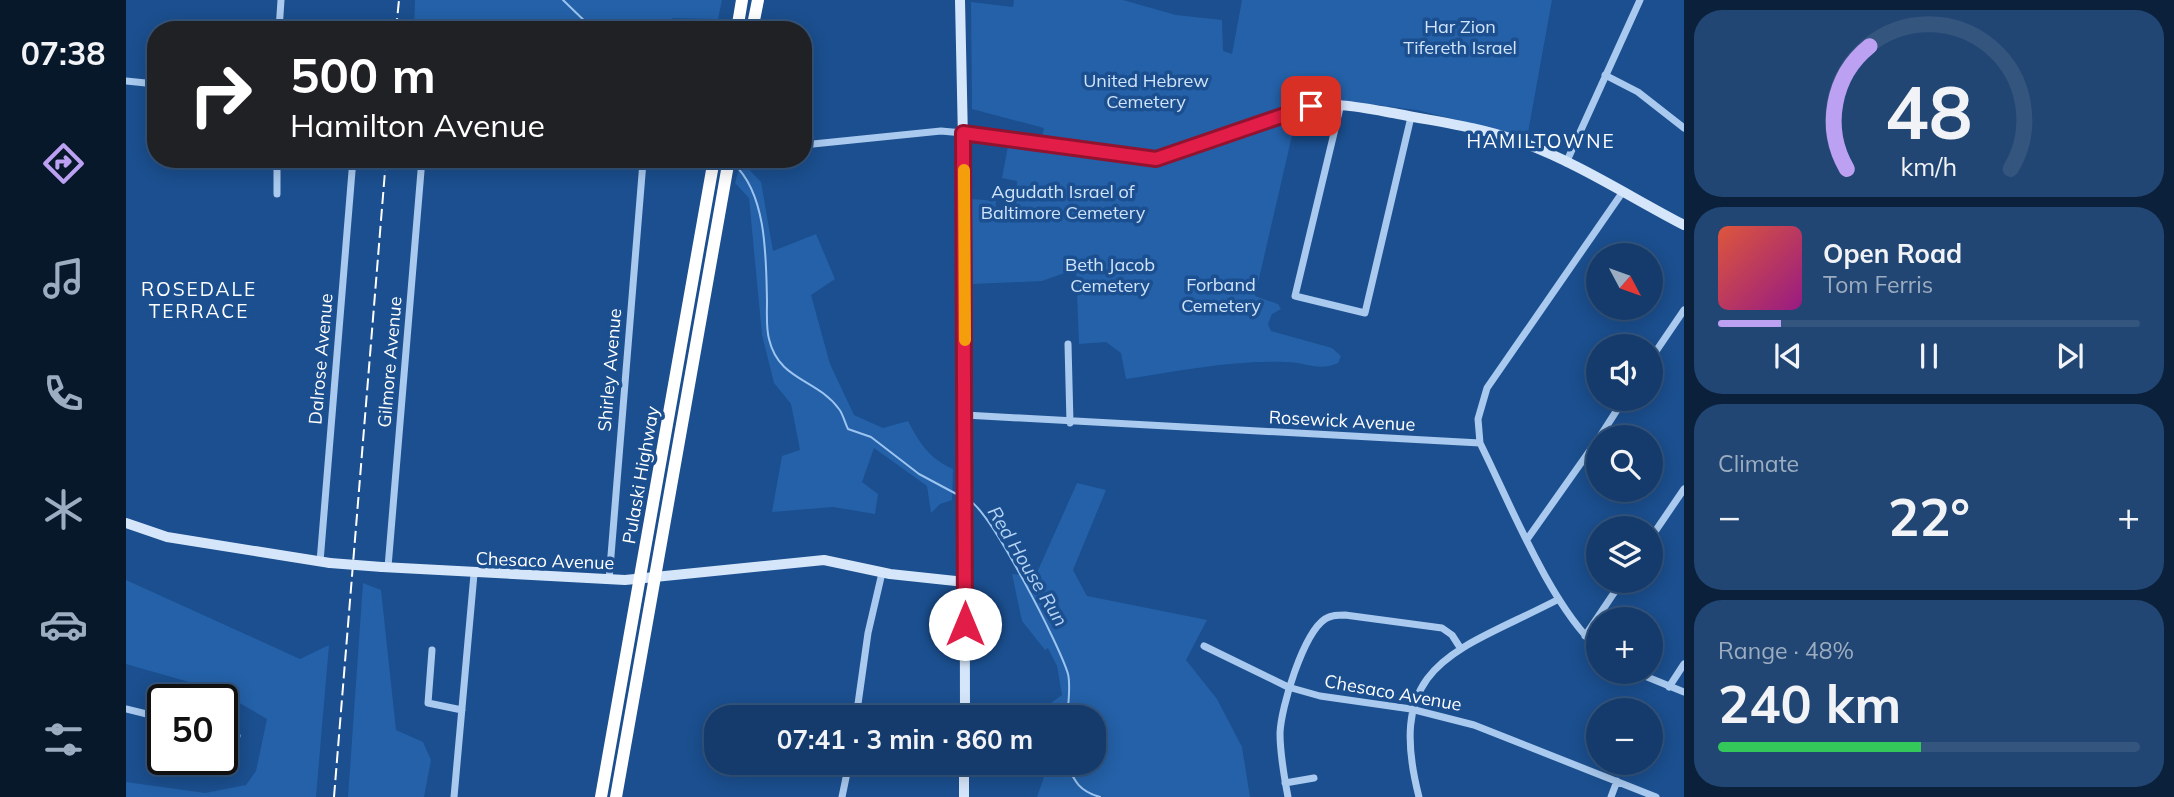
<!DOCTYPE html>
<html lang="en">
<head>
<meta charset="utf-8">
<style>
  body { margin:0; font-family:Mulish,sans-serif; background:#214673; color:#f1f3f6; height:100vh; display:flex; flex-direction:column; font-size:26px; white-space:nowrap }
  * { box-sizing:border-box; margin:0 }
  p { font-size:23px; color:#9dadc1 }
  .icon { flex:none; width:38px; height:38px; fill:none; stroke:currentColor; stroke-width:2; stroke-linecap:round; stroke-linejoin:round }
  .map { position:relative; flex:1; overflow:hidden }
  .side { display:flex; flex-direction:column; gap:10px; padding:10px; background:#0b203b; width:490px }
  .side>* { flex:none }
  .hud { position:absolute; left:21px; top:21px; width:665px; height:147px; border-radius:28px; box-shadow:0 4px 18px #0003,0 0 0 2px #33557e; background:#202124; color:#fff; overflow:hidden }
  .needle { width:46px; rotate:131deg }
  .fabs { position:absolute; left:1460px; top:243px; display:grid; gap:14px }
  .fabs a { display:grid; place-items:center; width:77px; height:77px; border-radius:50%; background:#143b6b; box-shadow:0 4px 18px #0003,0 0 0 2px #33557e; font-size:35px }
  .speed { position:absolute; left:21px; top:684px; display:flex; gap:14px; font-size:35px; font-weight:700; text-align:center }
  .speed>* { display:grid; place-content:center; width:91px; height:91px; border-radius:50%; background:#143b6b; box-shadow:0 4px 18px #0003,0 0 0 2px #33557e; line-height:1 }
  .speed .limit { border:4px solid #111; border-radius:10px; background:#fff; color:#111 }
  .pin { position:absolute; display:grid; place-items:center; width:60px; height:60px; color:#fff; margin:-30px; border-radius:14px; box-shadow:0 4px 10px #0006 }
  .me { position:absolute; width:77px; margin:-38px; rotate:0deg; stroke-linejoin:round; filter:drop-shadow(0 0 5px #0008) }
  .turn { display:flex; align-items:center; gap:24px; height:147px; padding:0 28px; font-size:32px }
  .turn .icon { width:91px; height:91px; stroke-width:2.5 }
  .turn b { display:block; font-size:49px; line-height:60px }
  .big { font-size:52px; font-weight:700; line-height:1.1 }
  .side .card { flex:1; display:flex; flex-direction:column; justify-content:center; gap:10px; min-width:0; padding:0 24px; border-radius:28px; background:#214673 }
  .side .dial { align-items:center; gap:0 }
  .dial svg { height:182px; overflow:visible; fill:none; stroke:#33557e; stroke-width:7; stroke-linecap:round; text-anchor:middle }
  .dial text { fill:#f1f3f6; stroke:none }
  .song { display:flex; align-items:center; gap:21px }
  .cover { width:84px; height:84px; border-radius:10px; background:linear-gradient(135deg,hsl(10 70% 55%),hsl(310 70% 35%)) }
  .played { height:7px; border-radius:4px; background:linear-gradient(90deg,#bca0f2 15%,#33557e 15%) }
  .keys { display:flex; justify-content:space-around; direction:ltr }
  .heat { display:flex; justify-content:space-between; align-items:center; font-size:38px; direction:ltr }
  .charge { height:10px; border-radius:5px; background:linear-gradient(90deg,#34c759 48%,#33557e 0) }
  .trip { position:absolute; left:578px; top:705px; width:402px; height:70px; border-radius:28px; background:#143b6b; box-shadow:0 4px 18px #0003,0 0 0 2px #33557e; font-weight:700; line-height:70px; text-align:center }
  main { display:flex; flex:1; min-height:0 }
  .tab-bar { display:flex; flex-direction:column; width:126px; justify-content:space-around; align-items:center; background:#08182b; color:#9dadc1 }
  .tab-bar .icon { width:49px; height:49px }
  .tab-bar .active { color:#bca0f2 }
  .tab-bar b { font-size:32px; color:#f1f3f6 }
  .map>svg:first-child { display:block }
  .green { fill:#2461a8 }
  .lines { fill:none; stroke-linecap:round; stroke-linejoin:round }
  .stream { stroke:#9cc4f0; stroke-width:2 }
  .street { stroke:#a9c9ee; stroke-width:7 }
  .secondary { stroke:#d6e6fa; stroke-width:10 }
  .highway { stroke:#fff; stroke-width:12 }
  .rail { stroke:#fff; stroke-width:2; stroke-dasharray:12 5; stroke-linecap:butt }
  .secondary-bridge { stroke:#d6e6fa; stroke-width:10 }
  .route-casing { stroke:#92132f; stroke-width:18 }
  .route { stroke:#e11d48; stroke-width:12 }
  .slow { stroke:#f59e0b; stroke-width:12 }
  .labels { text-anchor:middle; stroke-width:7; stroke-linejoin:round; paint-order:stroke }
  .park-label { font-size:18px; fill:#cfe3fa; stroke:#1b4f8f }
  .street-label { font-size:18px; fill:#fff; stroke:#1b4f8f }
  .neighbourhood-label { font-size:19px; letter-spacing:2px; fill:#fff; stroke:#1b4f8f }
  .water-label { font-size:19px; font-style:italic; fill:#b5d3f5; stroke:#1b4f8f }
</style>
</head>
<body>
<main>
<nav class="tab-bar">
<b>07:38</b>
<svg class="icon active" aria-label="directions" viewBox="0 0 24 24"><path d="M12 3l9 9-9 9-9-9zM9 14v-3h6M13 9l2 2-2 2"/></svg>
<svg class="icon" aria-label="music" viewBox="0 0 24 24"><path d="M9 18V5l10-2v13"/><circle cx="6" cy="18" r="3"/><circle cx="16" cy="16" r="3"/></svg>
<svg class="icon" aria-label="phone" viewBox="0 0 24 24"><path d="M5 4h4l2 5-3 2q2 4 5 5l2-3 5 2v4C11 20 4 13 5 4z"/></svg>
<svg class="icon" aria-label="climate" viewBox="0 0 24 24"><path d="M12 3v18M4 7l16 10M4 17L20 7"/></svg>
<svg class="icon" aria-label="car" viewBox="0 0 24 24"><path d="M5 17H2v-5l4-1 3-4h7l3 4 3 1v5h-3M9 17h6M6 11h13"/><circle cx="7" cy="17" r="2"/><circle cx="17" cy="17" r="2"/></svg>
<svg class="icon" aria-label="filters" viewBox="0 0 24 24"><path d="M4 7h16M4 17h16"/><circle cx="9" cy="7" r="2"/><circle cx="15" cy="17" r="2"/></svg>
</nav>
<div class="map">
<svg width="1558" height="797" viewBox="0 0 1558 797">
  <rect width="100%" height="100%" fill="#1b4f8f"/>
  <path class="green" d="M289 0H596L592 19 546 18 544 30H288Z
    M888 0H997L1050 15 1096 20 1097 51 1106 54 1116 0H1426L1401 138 1291 110 1195 98 1030 153 916 138 918 128 846 109 845 2 887 7Z
    M1171 114 1129 296 1152 304 1155 309 1146 314 1142 324 1145 331 1206 348 1215 356 1212 363C1192 372 1180 362 1160 362 1106 360 1054 371 1000 379L995 353 980 342 953 344 950 269 916 281 847 284 846 199 870 201 869 215 888 216 891 181 876 178 882 146 1032 166Z
    M615 161 635 182 647 251 690 234 709 279 685 295 704 364 728 415 757 428 782 421C794 444 803 458 827 469L826 500 814 504 805 513 801 486 748 448 736 482 752 494 749 514 707 507 646 512 656 456 674 450 665 404 648 383 636 335 623 198 609 183Z
    M951 483 980 490 947 570 961 596 1081 620 1060 660 1091 699 1116 747 1124 797H911L923 763H968V718L921 715V706L936 695 931 666 922 648 919 650 896 621 886 574 909 577Z
    M0 580 174 659 203 645 190 797H0V782L79 793 120 785 130 771 141 719 91 690 0 664Z
    M237 583 255 590 270 730 297 742 305 760 298 797H222Z"/>
  <g class="lines">
    <path class="stream" d="M437 0 468 30
      M608 164C641 195 640 258 641 301 641 313 640 328 643 339 653 381 690 378 713 409 717 414 719 423 722 429L745 437 793 474 836 497
      M844 501C866 514 934 646 942 674 945 687 942 704 941 718
      M940 763C949 782 953 791 974 797"/>
    <path class="street" d="M153 30 155 0
      M1479 75 1512 92 1558 128
      M0 81 30 84
      M1215 104 1169 296 1239 313 1285 117
      M677 145 815 131 837 133
      M430 159 471 163 590 160
      M1440 163 1514 0
      M151 194V159
      M942 344 944 423
      M1524 360 1558 310
      M839 415 1354 443
      M1473 438 1498 399
      M1402 538 1472 439
      M1524 539 1558 489
      M194 562 227 159
      M262 567 296 159
      M483 580 517 162
      M1459 636 1496 581
      M1078 646 1162 687 1194 696 1285 709 1348 725 1530 797
      M1472 648C1425 607 1383 501 1354 443L1352 419 1361 388 1496 193
      M306 650 302 703 336 710
      M1509 672 1558 692
      M1543 687 1558 664
      M0 709 37 718
      M730 718 742 633 756 573
      M96 732 111 736
      M1159 783 1188 778
      M328 797 348 574
      M716 797 723 763
      M1162 797C1158 776 1154 754 1154 733 1155 707 1177 634 1199 619 1205 615 1212 615 1219 615L1316 628 1326 635 1335 649
      M1293 797C1258 661 1331 652 1433 599
      M1485 797 1491 781"/>
    <path class="secondary" d="M834 0 838 186 839 718
      M837 133 1030 159 1055 153 1172 109C1206 100 1238 108 1272 114 1312 122 1353 127 1392 141 1449 161 1504 197 1558 225
      M0 523 41 537 204 563
      M256 567 499 580 698 560 764 574 839 582
      M838 797V763"/>
    <path class="highway" d="M611 30 616 0
      M626 30 632 0
      M475 797 588 159
      M490 797 603 159"/>
    <path class="rail" d="M270 30 273 0
      M208 797 260 159"/>
    <path class="secondary-bridge" d="M204 563 256 567"/>
  </g>
  <g class="lines">
    <defs>
      <path id="route" d="M839 624 837 133 1030 159 1185 106"/>
    </defs>
    <use href="#route" class="route-casing"/>
    <use href="#route" class="route"/>
    <path class="slow" d="M838 170 839 340"/>
  </g>
  <g class="labels">
    <g class="park-label">
      <text x="1334" y="33">Har Zion<tspan x="1334" dy="21">Tifereth Israel</tspan></text>
      <text x="1020" y="87">United Hebrew<tspan x="1020" dy="21">Cemetery</tspan></text>
      <text x="937" y="198">Agudath Israel of<tspan x="937" dy="21">Baltimore Cemetery</tspan></text>
      <text x="984" y="271">Beth Jacob<tspan x="984" dy="21">Cemetery</tspan></text>
      <text x="1095" y="291">Forband<tspan x="1095" dy="21">Cemetery</tspan></text>
    </g>
    <g class="street-label">
      <text transform="translate(195 359) rotate(-85)" y="6">Dalrose Avenue</text>
      <text transform="translate(264 362) rotate(-85)" y="6">Gilmore Avenue</text>
      <text transform="translate(484 370) rotate(-85)" y="6">Shirley Avenue</text>
      <text transform="translate(1216 421) rotate(3)" y="6">Rosewick Avenue</text>
      <text transform="translate(515 475) rotate(-80)" y="6">Pulaski Highway</text>
      <text transform="translate(419 561) rotate(2)" y="6">Chesaco Avenue</text>
      <text transform="translate(1267 693) rotate(10)" y="6">Chesaco Avenue</text>
    </g>
    <g class="neighbourhood-label">
      <text x="1415" y="148">HAMILTOWNE</text>
      <text x="73" y="296">ROSEDALE<tspan x="73" dy="22">TERRACE</tspan></text>
    </g>
    <g class="water-label">
      <text transform="translate(902 566) rotate(59)" y="7">Red House Run</text>
    </g>
  </g>
</svg>
<div class="fabs">
<a><svg class="needle" viewBox="-14 -14 28 28"><path d="M0-13l5 13h-10z" fill="#e53935"/><path d="M0 13l5-13h-10z" fill="#9dadc1"/></svg></a>
<a><svg class="icon" aria-label="sound" viewBox="0 0 24 24"><path d="M4 9h4l5-4v14l-5-4H4zM17 9q2 3 0 6"/></svg></a>
<a><svg class="icon" aria-label="search" viewBox="0 0 24 24"><circle cx="10" cy="10" r="6"/><path d="M15 15l6 6"/></svg></a>
<a><svg class="icon" aria-label="layers" viewBox="0 0 24 24"><path d="M12 4l9 5-9 5-9-5zM3 14l9 5 9-5"/></svg></a>
<a>+</a>
<a>−</a>
</div>
<div class="speed"><div class="limit">50</div></div>
<div class="pin" style="left:1185px;top:106px;background:#d93025"><svg class="icon" aria-label="arrive" viewBox="0 0 24 24"><path d="M6 21V4h12l-3 4 3 4H6"/></svg></div>
<svg class="me" style="left:839px;top:624px" viewBox="-20 -20 40 40"><circle r="19" fill="#fff"/><path d="M0-13L10 11 0 6-10 11z" fill="#e11d48"/></svg>
<div class="trip">07:41 · 3 min · 860 m</div>
<div class="hud">
<div class="turn"><svg class="icon" aria-label="right" viewBox="0 0 24 24"><path d="M7 20v-9h11M14 6l5 5-5 5"/></svg><div><b>500 m</b>Hamilton Avenue</div></div>
</div>
</div>
<section class="side">
<div class="card dial"><svg viewBox="0 0 100 80">
<path d="M14 69A42 42 0 1 1 86 69"/>
<path d="M14 69A42 42 0 0 1 24 15" stroke="#bca0f2"/>
<text x="50" y="56" font-size="32" font-weight="700">48</text>
<text x="50" y="72" font-size="11">km/h</text>
</svg></div>
<div class="card">
<div class="song"><i class="cover"></i><div><b>Open Road</b><p>Tom Ferris</p></div></div>
<div class="played"></div>
<div class="keys"><svg class="icon" aria-label="previous" viewBox="0 0 24 24"><path d="M18 5L8 12l10 7zM5 5v14"/></svg><svg class="icon" aria-label="pause" viewBox="0 0 24 24"><path d="M8 5v14M16 5v14"/></svg><svg class="icon" aria-label="next" viewBox="0 0 24 24"><path d="M6 5l10 7-10 7zM19 5v14"/></svg></div>
</div>
<div class="card"><p>Climate</p>
<div class="heat"><a>−</a><b class="big">22°</b><a>+</a></div>
</div>
<div class="card"><p>Range · 48%</p><b class="big">240 km</b><div class="charge"></div></div>
</section>
</main>
</body>
</html>
